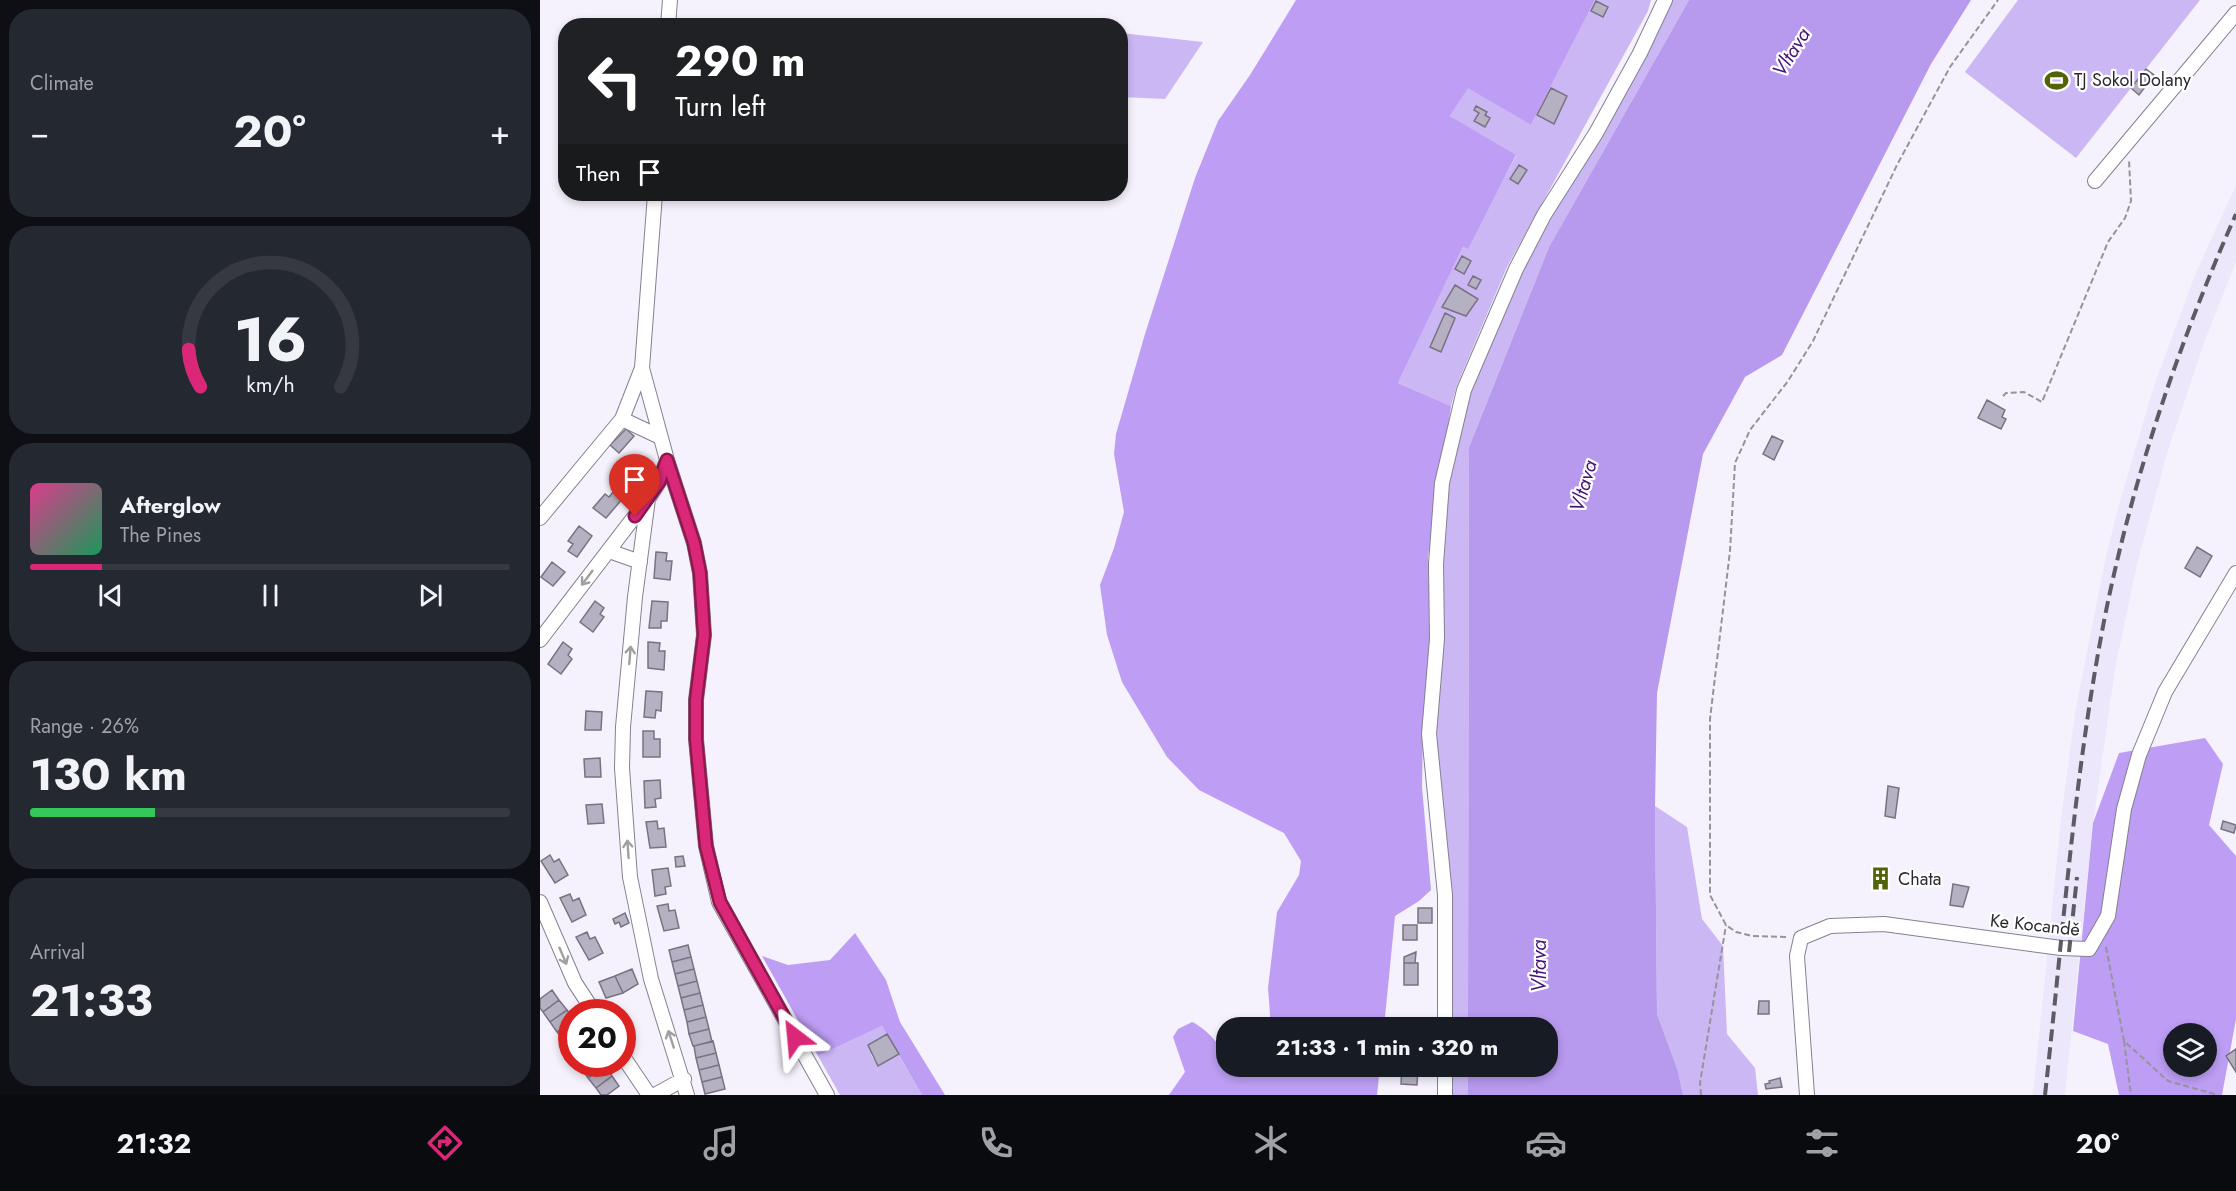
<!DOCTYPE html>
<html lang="en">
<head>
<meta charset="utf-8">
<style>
  body { margin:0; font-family:Jost,sans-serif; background:#242831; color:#f1f3f6; height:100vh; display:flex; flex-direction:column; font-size:22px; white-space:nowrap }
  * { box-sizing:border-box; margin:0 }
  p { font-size:20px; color:#9ea1a6 }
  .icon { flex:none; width:33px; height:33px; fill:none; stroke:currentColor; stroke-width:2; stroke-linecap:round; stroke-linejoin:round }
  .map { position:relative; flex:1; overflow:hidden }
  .panel { display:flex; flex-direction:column; gap:9px; padding:9px; background:#0d0f14; width:540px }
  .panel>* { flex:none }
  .banner { position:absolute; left:18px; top:18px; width:570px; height:183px; border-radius:24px; box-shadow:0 3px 9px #0003; background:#202124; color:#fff; overflow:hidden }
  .tools { position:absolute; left:1623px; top:1023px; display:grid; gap:12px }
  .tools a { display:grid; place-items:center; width:54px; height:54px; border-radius:50%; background:#171b24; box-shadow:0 3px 9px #0003; font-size:30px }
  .speed { position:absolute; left:18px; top:999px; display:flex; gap:12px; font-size:30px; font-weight:700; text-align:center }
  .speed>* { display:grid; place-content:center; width:78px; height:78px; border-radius:50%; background:#171b24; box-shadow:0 3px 9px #0003; line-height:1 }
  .speed .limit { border:9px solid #d22; background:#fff; color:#111 }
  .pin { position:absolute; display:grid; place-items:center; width:51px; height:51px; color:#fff; margin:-62px -26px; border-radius:50% 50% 50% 0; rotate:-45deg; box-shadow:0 0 6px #0007 }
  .pin .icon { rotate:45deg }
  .me { position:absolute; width:66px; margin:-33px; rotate:331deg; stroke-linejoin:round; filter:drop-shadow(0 0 4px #0008) }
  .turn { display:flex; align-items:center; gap:21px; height:126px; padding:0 18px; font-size:27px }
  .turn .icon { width:78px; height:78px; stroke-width:2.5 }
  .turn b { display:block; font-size:42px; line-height:51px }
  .then { display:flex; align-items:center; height:57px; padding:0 18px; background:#0003; gap:12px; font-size:22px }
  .big { font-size:45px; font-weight:700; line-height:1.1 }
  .panel .tile { flex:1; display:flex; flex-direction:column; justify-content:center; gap:9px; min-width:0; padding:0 21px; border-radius:24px; background:#242831 }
  .panel .dial { align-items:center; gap:0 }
  .dial svg { height:156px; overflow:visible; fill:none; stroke:#363941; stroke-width:7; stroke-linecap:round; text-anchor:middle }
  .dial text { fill:#f1f3f6; stroke:none }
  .song { display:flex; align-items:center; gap:18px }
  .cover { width:72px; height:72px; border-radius:9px; background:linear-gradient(135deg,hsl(330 70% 55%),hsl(150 70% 35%)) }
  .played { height:6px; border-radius:3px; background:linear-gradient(90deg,#db2777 15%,#363941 15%) }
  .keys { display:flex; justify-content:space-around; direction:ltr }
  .heat { display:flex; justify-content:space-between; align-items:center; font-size:33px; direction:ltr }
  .charge { height:9px; border-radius:4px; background:linear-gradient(90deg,#34c759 26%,#363941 0) }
  .trip { position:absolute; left:676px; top:1017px; width:342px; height:60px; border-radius:24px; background:#171b24; box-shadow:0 3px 9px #0003; font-weight:700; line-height:60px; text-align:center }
  .tabs { display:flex; height:96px; justify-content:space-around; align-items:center; background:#090b0e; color:#9ea1a6 }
  .tabs .icon { width:42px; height:42px }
  .tabs .on { color:#db2777 }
  .tabs b { font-size:27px; color:#f1f3f6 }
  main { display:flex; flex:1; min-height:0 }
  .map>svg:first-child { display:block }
  .built { fill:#ede7fb }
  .green { fill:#cbb7f4 }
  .forest { fill:#bd9ef4; fill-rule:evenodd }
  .water { fill:#b799ee }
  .building { fill:#b6b1c2; stroke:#787383; stroke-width:1.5 }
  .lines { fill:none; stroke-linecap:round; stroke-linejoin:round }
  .minor-casing { stroke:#858090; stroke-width:16 }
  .path { stroke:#96939c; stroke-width:2; stroke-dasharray:6 3; stroke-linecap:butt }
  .minor { stroke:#fff; stroke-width:14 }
  .rail { stroke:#5d5b63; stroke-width:4; stroke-dasharray:12 6; stroke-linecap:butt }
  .oneway { stroke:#a09fa2 }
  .route-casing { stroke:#8e194d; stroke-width:15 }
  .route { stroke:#db2777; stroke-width:10 }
  .labels { text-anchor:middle; stroke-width:4.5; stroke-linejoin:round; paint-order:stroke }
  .poi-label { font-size:18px; fill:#2b2930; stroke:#fff; text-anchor:start }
  .street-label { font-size:18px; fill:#2b2930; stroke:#fff }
  .water-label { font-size:20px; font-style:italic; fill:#441377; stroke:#fff }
</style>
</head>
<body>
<main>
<section class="panel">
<div class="tile"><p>Climate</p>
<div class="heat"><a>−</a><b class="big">20°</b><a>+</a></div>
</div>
<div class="tile dial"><svg viewBox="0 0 100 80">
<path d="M14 69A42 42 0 1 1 86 69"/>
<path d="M14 69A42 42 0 0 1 8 50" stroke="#db2777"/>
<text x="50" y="56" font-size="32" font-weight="700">16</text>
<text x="50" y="72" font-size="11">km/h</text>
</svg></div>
<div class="tile">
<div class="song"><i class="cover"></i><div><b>Afterglow</b><p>The Pines</p></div></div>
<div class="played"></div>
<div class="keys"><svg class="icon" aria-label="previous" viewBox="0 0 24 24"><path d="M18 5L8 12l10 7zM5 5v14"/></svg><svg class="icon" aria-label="pause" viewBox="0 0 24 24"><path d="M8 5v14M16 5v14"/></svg><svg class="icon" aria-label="next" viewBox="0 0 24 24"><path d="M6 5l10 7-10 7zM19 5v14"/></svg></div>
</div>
<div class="tile"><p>Range · 26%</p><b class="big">130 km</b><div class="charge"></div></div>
<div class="tile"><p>Arrival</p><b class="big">21:33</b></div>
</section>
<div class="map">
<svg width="1696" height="1095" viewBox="0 0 1696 1095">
  <rect width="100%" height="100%" fill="#f5f2fd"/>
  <path class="built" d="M1696 185V262L1665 340 1628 450 1597 564 1575 669 1553 823 1525 1095H1493L1521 820 1535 713 1566 556 1580 501 1614 386 1655 275Z"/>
  <path class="green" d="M1055 0H1111L1108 11 967 267 917 385 911 406 858 383 923 245 927 248 976 156 910 116 928 87 991 125Z
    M1125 0H1149L1009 247 929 447 928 1027 905 1028V895L889 734 902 483 924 390 976 269Z
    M1478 0H1660L1536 158 1425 72Z
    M581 33 663 42 625 99 581 97Z
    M1115 806 1147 827 1162 919 1183 946 1187 1034 1215 1068 1218 1095H1143L1138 1071 1117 1014Z
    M342 1026 347 1034 331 1055 338 1066 358 1054 382 1095H300L278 1056Z
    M905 1067H928V1095H905Z"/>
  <path class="forest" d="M756 0H1055L991 125 928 88 910 116 976 155 928 249 923 246 858 383 911 406 888 556 891 633 883 733 882 787 891 890 879 901 855 916 844 1027H731L728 988 737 912 759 875 761 861 744 833 659 790 627 757 582 682 567 635 560 585 574 548 584 512 574 454 576 434 605 334 655 178 678 121 710 75Z
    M1665 738 1683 764 1669 825 1696 856V1019L1682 1095H1579L1568 1044 1533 1031 1553 823 1579 753ZM1634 1034H1666V1066H1634Z
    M315 933 346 980 360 1022 405 1095H382L342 1026 278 1056 222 956 248 965 290 960Z
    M652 1022C666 1028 687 1050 687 1066L694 1067 700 1072 716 1066 840 1067 837 1095H629L645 1072 633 1037 638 1029Z"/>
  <path class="water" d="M1149 0H1431L1391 64 1242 355 1205 377 1163 454 1117 693 1115 806 1117 1014 1138 1071 1143 1095H928V1067L1008 1066V1028L928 1027 929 447 1009 247Z"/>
  <path class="building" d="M1056 1 1068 7 1063 17 1051 11Z
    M1606 69 1614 75 1599 95 1591 88Z
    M1011 88 1027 96 1014 124 997 115Z
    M936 106 947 112 945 115 950 118 945 127 934 121 939 113 934 110Z
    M979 165 987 170 978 184 970 179Z
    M922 256 931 261 924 274 915 269Z
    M933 276 941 280 936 289 928 285Z
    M915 285 938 299 926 316 902 307Z
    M905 313 915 318 901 352 890 347Z
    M1447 400 1465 410 1462 417 1466 419 1461 429 1438 418Z
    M86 429 94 436 79 453 70 445Z
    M1232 436 1243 441 1234 460 1223 454Z
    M91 459 104 469 93 484 80 474Z
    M74 491 83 498 66 518 53 508 65 494 69 497Z
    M39 526 52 536 37 557 28 551 33 544 28 541Z
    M1657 547 1672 556 1660 577 1645 568Z
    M116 552 127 553 126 561H132L130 580 114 578Z
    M12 562 25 572 13 586 1 577Z
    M55 601 64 608 60 614 64 617 53 632 40 622Z
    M112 601 128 602 127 621H121V628H109Z
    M23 642 32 649 28 655 32 659 21 674 8 664Z
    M108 642 120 643 119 651H125L124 670 108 668Z
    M106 691 122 692 121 711 116 710 115 718 104 717Z
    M46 711 62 712 61 730H45Z
    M103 731H114V739H120V757H103Z
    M60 758 61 777H45L44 759Z
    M120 780 121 798 115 799 116 807 105 808 104 781Z
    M1348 786 1359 788 1355 818 1345 816Z
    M62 804 64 823 48 824 46 805Z
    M117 821 118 829 124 828 126 847 110 848 106 822Z
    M1683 821 1696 825 1694 833 1681 829Z
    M10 855 14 862 19 859 28 875 15 883 1 861Z
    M143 856 145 866 136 867 135 857Z
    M128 868 131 886 125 887 126 894 115 896 112 870Z
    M1336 868 1346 870 1343 890 1333 888Z
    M1413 884 1429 887 1423 907 1410 905Z
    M30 894 33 901 39 898 46 915 32 922 20 898Z
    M128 904 129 911 135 910 139 928 124 931 117 906Z
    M878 908H892V923H878Z
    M85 913 89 923 81 927 79 922 75 924 73 919Z
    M863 925H877V940H863Z
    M47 932 50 939 55 937 63 953 49 960 36 937Z
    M148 945 151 957 132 962 129 950Z
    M876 952 875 963H864V957Z
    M151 957 154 969 135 974 132 962Z
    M864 963H878V985H864Z
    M92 969 98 984 83 993 75 976Z
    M154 969 157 981 138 986 135 974Z
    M75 976 83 993 66 998 59 982Z
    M157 981 160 993 141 998 138 986Z
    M12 990 19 1000 3 1012 0 1008V999Z
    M160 993 163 1005 144 1010 141 998Z
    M19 1000 27 1010 10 1022 3 1012Z
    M1219 1001H1229V1014H1218Z
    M163 1005 166 1017 147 1022 144 1010Z
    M27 1010 32 1017V1022L17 1032 10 1022Z
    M166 1017 169 1029 149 1034 147 1022Z
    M32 1022V1037L25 1042 17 1032Z
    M169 1029 172 1042 153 1046 149 1034Z
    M347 1034 359 1054 338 1066 328 1045Z
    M173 1041 176 1053 156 1058 154 1046Z
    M1696 1049V1072L1686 1056Z
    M176 1053 179 1065 159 1070 156 1058Z
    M47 1064H63L65 1066 48 1078 41 1068Z
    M179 1065 182 1077 162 1082 159 1070Z
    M65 1066 72 1076 56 1088 48 1078Z
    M862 1066H878L877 1085 861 1084Z
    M72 1076 79 1086 67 1095H61L56 1088Z
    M182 1077 185 1089 165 1094 162 1082Z
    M1240 1078 1242 1087 1226 1089 1225 1084 1230 1083 1229 1081Z"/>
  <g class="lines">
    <defs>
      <path id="minor" d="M128 26 130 0
        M1555 181 1696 13
        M102 368 127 460 154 543 160 573 164 635 156 700V739L166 846 179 902 287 1095
        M82 419 120 437
        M108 499 95 597 83 727 82 768 90 877 111 979 147 1095
        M0 518 82 419 102 368 115 194
        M69 551 100 562
        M0 640 108 499 119 482 127 460
        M0 902 35 983 54 1012
        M905 1028V895L889 734 897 639 896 564 902 483 924 390 976 269 1004 215 1056 133 1100 53 1125 0
        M82 1055 109 1095
        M115 1095 144 1079
        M905 1095V1066
        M1267 1095 1257 956 1261 938 1290 926 1344 924 1521 948 1549 949 1568 916 1584 809 1599 755 1625 692 1696 573"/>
    </defs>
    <use href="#minor" class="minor-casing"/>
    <path class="path" d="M143 22 211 26
      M1463 396 1466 393 1484 392 1502 402 1568 242 1585 218 1591 201 1589 160
      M1246 937 1212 936 1196 932 1186 925 1170 895V719L1190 551 1195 463 1210 430 1248 381 1273 341 1357 165 1410 67 1458 0
      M1566 947 1584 1041 1628 1081 1678 1095
      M1584 1041 1591 1095
      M1161 1095 1160 1083 1186 925"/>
    <use href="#minor" class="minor"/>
    <path class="rail" d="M1529 952 1537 877
      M1505 1095C1523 935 1534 774 1565 616 1593 477 1639 343 1696 214"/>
  </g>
  <defs><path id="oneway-shaft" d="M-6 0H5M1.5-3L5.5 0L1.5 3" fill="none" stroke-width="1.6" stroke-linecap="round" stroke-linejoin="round" transform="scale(1.5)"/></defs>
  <g class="oneway">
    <use href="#oneway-shaft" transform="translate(47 578) rotate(127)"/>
    <use href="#oneway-shaft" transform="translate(90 655) rotate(-85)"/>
    <use href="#oneway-shaft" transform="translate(88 849) rotate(-94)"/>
    <use href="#oneway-shaft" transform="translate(23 956) rotate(67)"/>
    <use href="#oneway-shaft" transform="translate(131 1039) rotate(-108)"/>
  </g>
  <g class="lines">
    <defs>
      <path id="route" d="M95 516 119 482 127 460 154 543 160 573 164 635 156 700V739L166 846 180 902 255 1037"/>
    </defs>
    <use href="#route" class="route-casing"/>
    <use href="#route" class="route"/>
  </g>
  <defs>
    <symbol id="stadium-bare" viewBox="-9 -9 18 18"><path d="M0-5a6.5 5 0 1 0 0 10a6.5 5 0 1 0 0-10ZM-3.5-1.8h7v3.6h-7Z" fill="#536308" stroke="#fff" stroke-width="2.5" paint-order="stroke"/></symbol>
    <symbol id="building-bare" viewBox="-9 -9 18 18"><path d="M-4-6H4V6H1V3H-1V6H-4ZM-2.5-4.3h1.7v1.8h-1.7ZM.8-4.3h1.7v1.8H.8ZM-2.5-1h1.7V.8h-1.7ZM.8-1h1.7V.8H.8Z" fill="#536308" stroke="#fff" stroke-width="2.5" paint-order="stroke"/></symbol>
  </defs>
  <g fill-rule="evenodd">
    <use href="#stadium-bare" x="1500" y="64" width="33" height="33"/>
    <use href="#building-bare" x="1324" y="862" width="33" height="33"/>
  </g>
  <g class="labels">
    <g class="poi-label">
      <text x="1534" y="86">TJ Sokol Dolany</text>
      <text x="1358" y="885">Chata</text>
    </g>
    <g class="street-label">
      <text transform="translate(1495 925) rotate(6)" y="6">Ke Kocandě</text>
    </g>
    <g class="water-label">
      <text transform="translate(1251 52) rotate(-58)" y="7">Vltava</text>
      <text transform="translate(1043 486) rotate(-74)" y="7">Vltava</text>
      <text transform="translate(999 966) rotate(-90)" y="7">Vltava</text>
    </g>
  </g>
</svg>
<div class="tools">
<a><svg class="icon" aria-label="layers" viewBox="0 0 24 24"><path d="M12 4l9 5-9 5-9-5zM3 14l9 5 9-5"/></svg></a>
</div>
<div class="speed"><div class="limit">20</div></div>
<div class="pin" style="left:95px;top:516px;background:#d93025"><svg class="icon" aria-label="arrive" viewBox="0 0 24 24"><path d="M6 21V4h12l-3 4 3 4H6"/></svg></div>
<svg class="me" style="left:255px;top:1037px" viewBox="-20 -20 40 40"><path d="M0-17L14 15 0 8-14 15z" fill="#db2777" stroke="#fff" stroke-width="4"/></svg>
<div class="trip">21:33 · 1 min · 320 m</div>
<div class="banner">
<div class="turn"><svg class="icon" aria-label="left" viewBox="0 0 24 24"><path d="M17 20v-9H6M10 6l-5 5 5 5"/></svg><div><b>290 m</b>Turn left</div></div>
<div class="then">Then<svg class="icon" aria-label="arrive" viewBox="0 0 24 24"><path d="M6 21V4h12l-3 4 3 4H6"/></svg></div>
</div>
</div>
</main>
<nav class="tabs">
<b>21:32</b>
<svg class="icon on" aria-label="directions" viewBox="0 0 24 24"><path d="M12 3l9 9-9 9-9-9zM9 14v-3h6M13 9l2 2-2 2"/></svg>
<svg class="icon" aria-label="music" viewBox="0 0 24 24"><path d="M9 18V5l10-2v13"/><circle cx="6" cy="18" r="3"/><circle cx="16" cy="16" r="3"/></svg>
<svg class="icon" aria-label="phone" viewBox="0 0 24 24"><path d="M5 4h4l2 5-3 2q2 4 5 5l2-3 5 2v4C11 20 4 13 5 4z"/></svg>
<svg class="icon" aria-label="climate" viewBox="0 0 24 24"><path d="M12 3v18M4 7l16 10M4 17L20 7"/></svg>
<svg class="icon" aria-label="car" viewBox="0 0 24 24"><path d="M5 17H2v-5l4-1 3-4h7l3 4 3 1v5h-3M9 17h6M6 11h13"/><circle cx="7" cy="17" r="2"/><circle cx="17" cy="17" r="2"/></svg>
<svg class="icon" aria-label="filters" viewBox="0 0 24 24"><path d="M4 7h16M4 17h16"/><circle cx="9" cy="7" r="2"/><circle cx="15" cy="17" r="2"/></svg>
<b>20°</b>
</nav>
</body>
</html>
